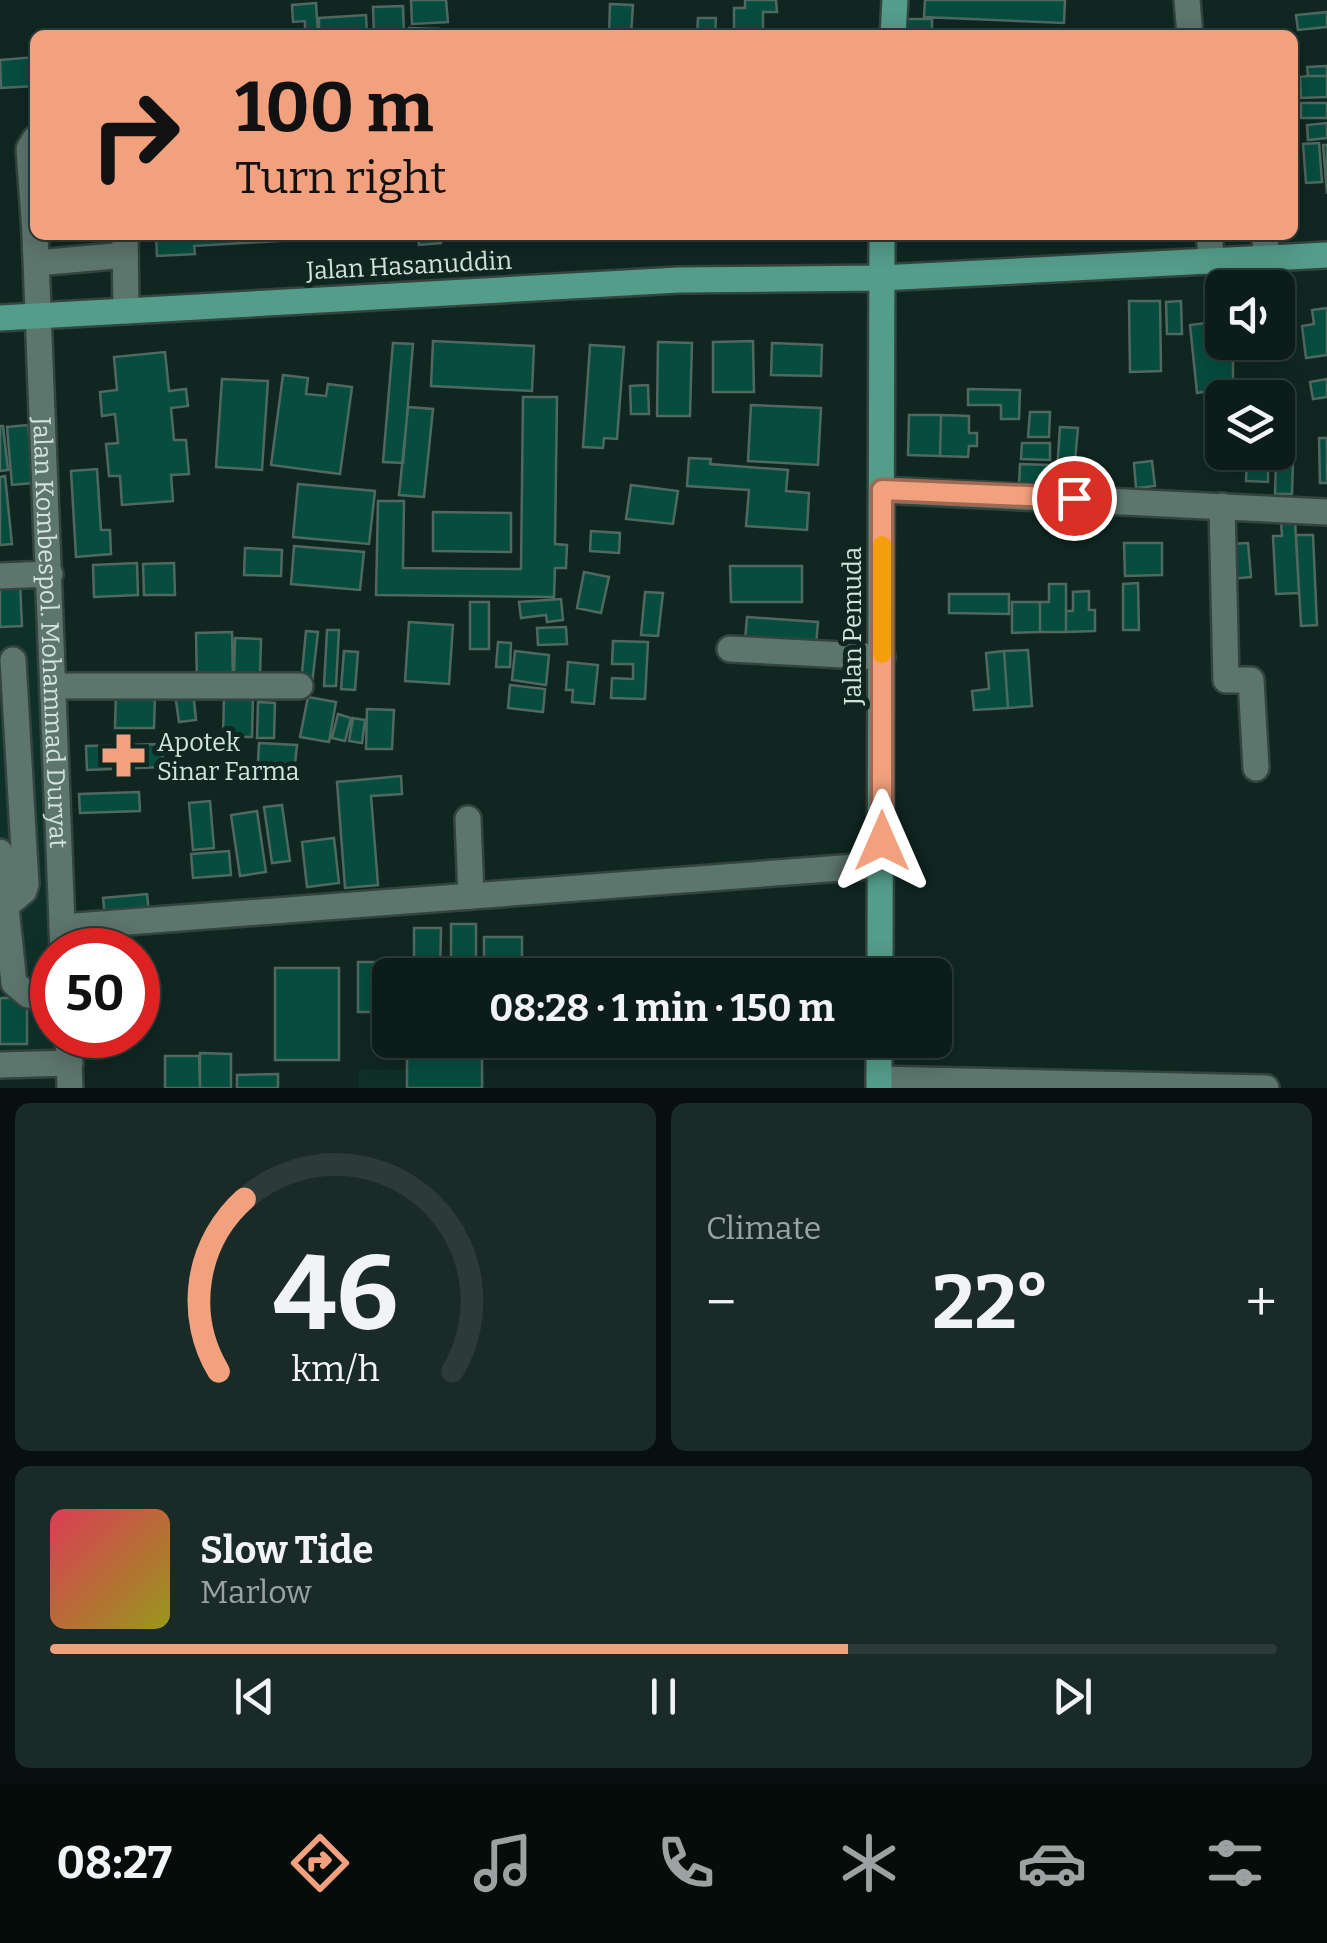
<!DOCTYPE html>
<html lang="en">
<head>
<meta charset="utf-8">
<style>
  body { margin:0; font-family:Bitter,serif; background:#1a2a26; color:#f1f3f6; height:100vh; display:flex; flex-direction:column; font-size:38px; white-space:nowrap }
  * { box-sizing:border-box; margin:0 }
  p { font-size:32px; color:#9aa2a2 }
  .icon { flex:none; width:55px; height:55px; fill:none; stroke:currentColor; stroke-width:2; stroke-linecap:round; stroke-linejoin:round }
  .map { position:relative; height:1088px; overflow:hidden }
  .panel { display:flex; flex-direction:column; gap:15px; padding:15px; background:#07100e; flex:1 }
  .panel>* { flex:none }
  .banner { position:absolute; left:30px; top:30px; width:1268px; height:210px; border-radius:15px; box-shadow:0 5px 25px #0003,0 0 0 2px #2c3b38; background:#f2a17e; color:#111; overflow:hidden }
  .controls { position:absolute; left:1205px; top:270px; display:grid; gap:20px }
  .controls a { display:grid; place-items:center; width:90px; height:90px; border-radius:15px; background:#0c1d19; box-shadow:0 5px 25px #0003,0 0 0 2px #2c3b38; font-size:50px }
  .speed { position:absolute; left:30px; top:928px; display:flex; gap:20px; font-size:50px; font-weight:700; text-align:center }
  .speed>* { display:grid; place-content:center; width:130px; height:130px; border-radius:50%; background:#0c1d19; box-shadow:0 5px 25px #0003,0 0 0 2px #2c3b38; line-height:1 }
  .speed .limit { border:15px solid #d22; background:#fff; color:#111 }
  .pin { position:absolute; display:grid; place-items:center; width:85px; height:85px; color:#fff; margin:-42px; border:5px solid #fff; border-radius:50%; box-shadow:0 2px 10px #0007 }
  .me { position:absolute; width:110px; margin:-55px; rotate:0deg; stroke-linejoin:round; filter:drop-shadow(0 0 8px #0008) }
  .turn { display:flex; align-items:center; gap:35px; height:210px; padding:0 40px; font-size:45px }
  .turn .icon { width:130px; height:130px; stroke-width:2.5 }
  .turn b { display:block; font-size:70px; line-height:85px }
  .big { font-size:75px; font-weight:700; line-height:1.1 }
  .panel .widget { flex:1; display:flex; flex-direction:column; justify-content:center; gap:15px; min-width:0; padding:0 35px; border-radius:15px; background:#1a2a26 }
  .panel .dial { align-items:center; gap:0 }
  .dial svg { height:260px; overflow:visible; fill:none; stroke:#2c3b38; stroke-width:7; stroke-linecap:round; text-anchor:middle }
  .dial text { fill:#f1f3f6; stroke:none }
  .song { display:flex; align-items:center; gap:30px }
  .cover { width:120px; height:120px; border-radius:15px; background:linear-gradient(135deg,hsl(350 70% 55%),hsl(60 70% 35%)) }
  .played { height:10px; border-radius:5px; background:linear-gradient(90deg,#f2a17e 65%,#2c3b38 65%) }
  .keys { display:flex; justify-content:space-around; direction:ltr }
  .heat { display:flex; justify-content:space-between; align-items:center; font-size:55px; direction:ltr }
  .panel .tiles { flex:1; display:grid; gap:15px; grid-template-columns:1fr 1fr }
  .widget:last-child { grid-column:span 2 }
  .trip { position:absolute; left:372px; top:958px; width:580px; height:100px; border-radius:15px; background:#0c1d19; box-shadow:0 5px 25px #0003,0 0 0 2px #2c3b38; font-weight:700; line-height:100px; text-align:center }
  .menu { display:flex; height:160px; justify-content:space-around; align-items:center; background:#050c0a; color:#9aa2a2 }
  .menu .icon { width:70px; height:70px }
  .menu .on { color:#f2a17e }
  .menu b { font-size:45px; color:#f1f3f6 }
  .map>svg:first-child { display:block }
  .built { fill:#0f3028 }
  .building { fill:#064d3f; stroke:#4f6860; stroke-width:2.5 }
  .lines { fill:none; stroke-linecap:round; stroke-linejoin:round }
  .minor-casing { stroke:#33433e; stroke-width:30 }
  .major-casing { stroke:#33433e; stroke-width:30 }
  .minor { stroke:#5c756d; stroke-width:25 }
  .major { stroke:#549d8a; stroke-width:25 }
  .route-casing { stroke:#9d6952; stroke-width:25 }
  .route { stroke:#f2a17e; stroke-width:18 }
  .slow { stroke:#f59e0b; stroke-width:18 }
  .labels { text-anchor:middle; stroke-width:10; stroke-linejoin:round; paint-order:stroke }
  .street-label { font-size:25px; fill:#d5e3de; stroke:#102721 }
  .poi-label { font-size:25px; fill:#d5e3de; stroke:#102721; text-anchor:start }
</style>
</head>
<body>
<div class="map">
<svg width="1327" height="1088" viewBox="0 0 1327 1088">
  <rect width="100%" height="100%" fill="#102721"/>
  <path class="built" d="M35 582 60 950H52V1035H66L67 1049 0 1051V583Z
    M359 1070H485V1088H359Z"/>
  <path class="building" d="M411 0H446L448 22 412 24Z
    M745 0H776L777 12H763V30H734V8H745Z
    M925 0H1065L1064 23 924 17Z
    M316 3 318 35H305V21L293 22 292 5Z
    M610 4 633 5 631 35H609Z
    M403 6 404 35H374L373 7Z
    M1327 12V27L1298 30 1296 15Z
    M366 15 367 35H319V18Z
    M698 18H716L715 35H697Z
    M907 19H932V35H906Z
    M409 28 439 29V35H409Z
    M35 57V86L1 88 0 60Z
    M1327 66V76H1308L1307 67Z
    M1308 76H1327V97L1301 98 1300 77Z
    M1301 103H1327V118H1301Z
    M1327 123V138L1308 140 1307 125Z
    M1319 143 1322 182 1306 183 1303 144Z
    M1323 145H1327V194Z
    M156 235H312V239L194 246 195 254 157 256Z
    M418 235H445H440L441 243 419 245Z
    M1278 292H1280L1281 329H1278Z
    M1129 301H1160L1161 371 1130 372Z
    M1181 301 1182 334H1167L1166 302Z
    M1327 308V355L1306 358 1302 326 1314 324 1312 310Z
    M1222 321V342H1233V394L1222 396 1216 394 1215 390 1197 393 1190 325Z
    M433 341 534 346 532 391 431 386Z
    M753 341 754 392H713V342Z
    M658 342 692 343 690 416H657Z
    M393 343 413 344 403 463 383 462Z
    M772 343 822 345 821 376 771 375Z
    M590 345 624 347 617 439 604 438 603 448 583 447Z
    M165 352 169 391 186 389 188 406 171 408 174 440H186L189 474 171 475 173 501 122 505 120 476H109L106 444 118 443 115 414 102 416 100 392 117 390 114 357Z
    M283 375 308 378 306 394 326 396 328 384 352 387 340 474 271 465Z
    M222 379 268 381 262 470 216 467Z
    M1327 379V397L1313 399 1310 382Z
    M648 385 649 414H631L630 386Z
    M1276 387 1277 398H1244L1243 388Z
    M968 389 1020 390 1019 419H1001V405H968Z
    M523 397H557L555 544 567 545 566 568H555L554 597 376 595 378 501H404L403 568 521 569Z
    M751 405 821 408 818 465 748 461Z
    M408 407 433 409 424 497 399 495Z
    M1030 412H1050L1049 437H1028Z
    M909 415H941L940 456 908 455Z
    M941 415 969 416V433H977V446H969L968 457 940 456Z
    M28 425 33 483 12 485 7 427Z
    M0 426H3L8 470 0 471Z
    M1060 427 1078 428 1074 472 1057 471Z
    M1319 438H1327V483H1320Z
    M1022 443H1050V460L1021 459Z
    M1247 452H1268V482L1246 481Z
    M689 458 711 459 710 464 788 470 786 491 809 493 807 530 746 526 749 490 687 486Z
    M1152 461 1155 486 1136 488 1134 463Z
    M1276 462 1293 463 1292 494H1275Z
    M1020 464 1049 465 1048 487 1019 486Z
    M97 469 101 530H110L111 554 76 557 71 471Z
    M5 476 12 544 0 545V477Z
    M1052 476 1070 478 1069 490 1051 488Z
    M298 484 375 491 369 544 293 537Z
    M631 485 678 491 673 524 626 519Z
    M433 512 511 513V552L433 551Z
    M1281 521H1295L1299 593 1276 594 1273 536H1282Z
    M591 531 620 533 619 553 590 551Z
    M1296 535H1313L1317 625 1301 626Z
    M1124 543H1162V575L1125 576Z
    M1248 543 1251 577 1230 579 1228 544Z
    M294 546 364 552 360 590 291 584Z
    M245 548 282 550 281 576 244 575Z
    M137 563 138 595 94 597 93 565Z
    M174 563 175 595H144L143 564Z
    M730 566H802V602H731Z
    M584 572 609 577 601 613 577 608Z
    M20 583 22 626 0 627V584Z
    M1138 583 1139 630H1123V584Z
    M1049 584H1066V632H1040V602H1049Z
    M1089 591V610H1095V631L1066 632V611H1073V592Z
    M645 592 663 593 658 636 641 635Z
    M949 594H1009V614L949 613Z
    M561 599 563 620 547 622 546 615 521 618 519 602Z
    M470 602H489V649H470Z
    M1012 602H1040V632L1012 633Z
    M747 617 818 622 816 646 745 641Z
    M409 622 453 625 449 684 405 681Z
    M566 627 567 644 538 645 537 628Z
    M327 630H339L336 686H324Z
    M306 631 318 632 312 684 301 683Z
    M232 632 233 683 197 684 196 633Z
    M235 638 261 639 260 676H234Z
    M613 641 648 642 645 699 611 698 612 678 633 679V664H612Z
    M498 642 511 643 510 667H496Z
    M1028 650 1032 706 1008 708 1004 651Z
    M344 651 358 652 355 690 341 689Z
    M515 651 549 655 546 685 512 680Z
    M1004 651 1008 708 974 710 972 691 989 689 986 653Z
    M568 662 598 665 594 704 572 702 573 690H566Z
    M510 685 545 689 543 712 508 708Z
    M193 691 196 720 179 722 175 694Z
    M116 692 155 694 154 728H115Z
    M224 695H253L252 737H223Z
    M308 697 336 702 329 742 300 737Z
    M258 702 275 703 274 738H257Z
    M367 709 394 710 392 749H366Z
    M338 714 351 718 345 741 332 738Z
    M353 718 365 720 362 743 349 741Z
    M259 743 297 745 295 764 258 762Z
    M162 744 163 767 87 770 86 746Z
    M401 776 402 794 371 796 378 885 345 888 337 782Z
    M139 792 140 811 80 813 79 794Z
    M210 801 214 848 193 850 189 803Z
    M282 805 290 861 272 863 264 807Z
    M257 811 266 872 240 876 231 815Z
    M334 838 339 883 307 887 302 842Z
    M229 851 231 875 193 878 191 854Z
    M147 894 149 912 105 916 103 898Z
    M451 924H476V967H451Z
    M414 928H441L440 975H414Z
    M484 937H522V975H484Z
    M358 962H400V975H390V1012H358Z
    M275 968H339V1060H275Z
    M0 998H27V1044H0Z
    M407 1040H482V1088H407Z
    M200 1053 231 1054V1088H200Z
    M165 1056H199L200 1088H165Z
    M278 1074V1088H237V1075Z"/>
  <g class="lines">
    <defs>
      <g id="minor">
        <path d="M1187 0 1190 35"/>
        <path d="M35 139 29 149 35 233"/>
        <path id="s1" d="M35 235 63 950"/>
        <path d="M125 235 126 311"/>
        <path d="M1209 235 1212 263"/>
        <path d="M1264 235 1268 259"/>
        <path d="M37 263 125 255"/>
        <path d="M882 490 1327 512"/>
        <path d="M1222 506 1226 680H1251L1256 768"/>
        <path d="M0 576 50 574"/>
        <path d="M730 649 882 657"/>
        <path d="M54 686H300"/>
        <path d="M468 819 471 896"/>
        <path d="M0 852 14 983 28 995 52 998"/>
        <path d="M6 906 24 891 26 884 13 660"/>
        <path d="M62 927 882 865"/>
        <path d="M68 1035 70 1088"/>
        <path d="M0 1065 70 1063"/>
        <path d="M879 1079 1266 1088"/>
      </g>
      <path id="major" d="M893 35 895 0
        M0 318 679 280 881 278 1327 255
        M880 975 882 235
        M879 1088V1040"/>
    </defs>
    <use href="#minor" class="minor-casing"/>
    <use href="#major" class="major-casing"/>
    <use href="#minor" class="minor"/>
    <use href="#major" class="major"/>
  </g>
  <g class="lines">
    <defs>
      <path id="route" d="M882 841V490L1074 498"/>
    </defs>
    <use href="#route" class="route-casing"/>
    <use href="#route" class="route"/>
    <path class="slow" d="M882 654V545"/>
  </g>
  <defs>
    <symbol id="pharmacy-bare" viewBox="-9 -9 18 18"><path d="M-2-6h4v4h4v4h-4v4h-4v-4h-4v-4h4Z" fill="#f2a17e" stroke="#102721" stroke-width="2.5" paint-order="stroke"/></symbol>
  </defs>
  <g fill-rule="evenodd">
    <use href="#pharmacy-bare" x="92" y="724" width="63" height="63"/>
  </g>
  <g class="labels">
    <g class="street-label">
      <text transform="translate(409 265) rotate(-3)" y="9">Jalan Hasanuddin</text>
      <text transform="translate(852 626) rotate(-90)" y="9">Jalan Pemuda</text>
      <text dy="9" stroke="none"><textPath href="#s1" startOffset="398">Jalan Kombespol. Mohammad Duryat</textPath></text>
    </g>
    <g class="poi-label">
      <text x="157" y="751">Apotek<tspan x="157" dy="29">Sinar Farma</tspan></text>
    </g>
  </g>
</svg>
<div class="controls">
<a><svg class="icon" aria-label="sound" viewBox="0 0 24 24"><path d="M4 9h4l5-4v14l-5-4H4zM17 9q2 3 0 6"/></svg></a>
<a><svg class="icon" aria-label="layers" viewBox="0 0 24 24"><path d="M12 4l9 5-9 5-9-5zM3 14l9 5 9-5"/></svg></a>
</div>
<div class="speed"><div class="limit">50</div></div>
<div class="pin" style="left:1074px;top:498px;background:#d93025"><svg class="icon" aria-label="arrive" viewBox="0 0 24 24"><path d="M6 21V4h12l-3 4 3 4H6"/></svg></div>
<svg class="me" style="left:882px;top:841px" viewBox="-20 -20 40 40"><path d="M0-17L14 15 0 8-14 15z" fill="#f2a17e" stroke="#fff" stroke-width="4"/></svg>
<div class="trip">08:28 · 1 min · 150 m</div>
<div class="banner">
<div class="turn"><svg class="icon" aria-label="right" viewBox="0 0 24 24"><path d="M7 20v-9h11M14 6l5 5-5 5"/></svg><div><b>100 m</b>Turn right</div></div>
</div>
</div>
<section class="panel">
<div class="tiles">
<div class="widget dial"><svg viewBox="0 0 100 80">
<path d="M14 69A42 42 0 1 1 86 69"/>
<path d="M14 69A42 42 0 0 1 22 16" stroke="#f2a17e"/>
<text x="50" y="56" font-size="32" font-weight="700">46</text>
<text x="50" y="72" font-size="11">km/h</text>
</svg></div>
<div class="widget"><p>Climate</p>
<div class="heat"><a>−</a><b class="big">22°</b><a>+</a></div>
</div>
<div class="widget">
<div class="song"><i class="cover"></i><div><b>Slow Tide</b><p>Marlow</p></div></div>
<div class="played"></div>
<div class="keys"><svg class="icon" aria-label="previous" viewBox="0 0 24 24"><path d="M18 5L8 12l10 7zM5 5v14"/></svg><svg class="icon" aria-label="pause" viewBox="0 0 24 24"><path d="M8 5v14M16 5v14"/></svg><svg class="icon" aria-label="next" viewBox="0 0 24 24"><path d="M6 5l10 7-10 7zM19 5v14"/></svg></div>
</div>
</div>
</section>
<nav class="menu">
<b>08:27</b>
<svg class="icon on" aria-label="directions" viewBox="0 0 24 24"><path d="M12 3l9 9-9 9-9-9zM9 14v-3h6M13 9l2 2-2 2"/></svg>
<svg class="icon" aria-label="music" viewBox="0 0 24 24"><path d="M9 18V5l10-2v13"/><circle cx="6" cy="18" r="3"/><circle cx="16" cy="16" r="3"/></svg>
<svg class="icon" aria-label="phone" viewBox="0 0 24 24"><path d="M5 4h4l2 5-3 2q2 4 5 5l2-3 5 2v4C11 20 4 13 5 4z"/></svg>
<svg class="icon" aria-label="climate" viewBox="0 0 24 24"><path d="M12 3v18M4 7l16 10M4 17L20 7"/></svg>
<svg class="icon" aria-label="car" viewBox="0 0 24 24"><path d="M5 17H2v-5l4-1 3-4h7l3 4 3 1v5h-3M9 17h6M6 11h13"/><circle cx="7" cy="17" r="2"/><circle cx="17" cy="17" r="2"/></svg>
<svg class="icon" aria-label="filters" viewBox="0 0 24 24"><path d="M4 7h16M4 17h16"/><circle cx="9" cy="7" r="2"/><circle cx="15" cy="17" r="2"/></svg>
</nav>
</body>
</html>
